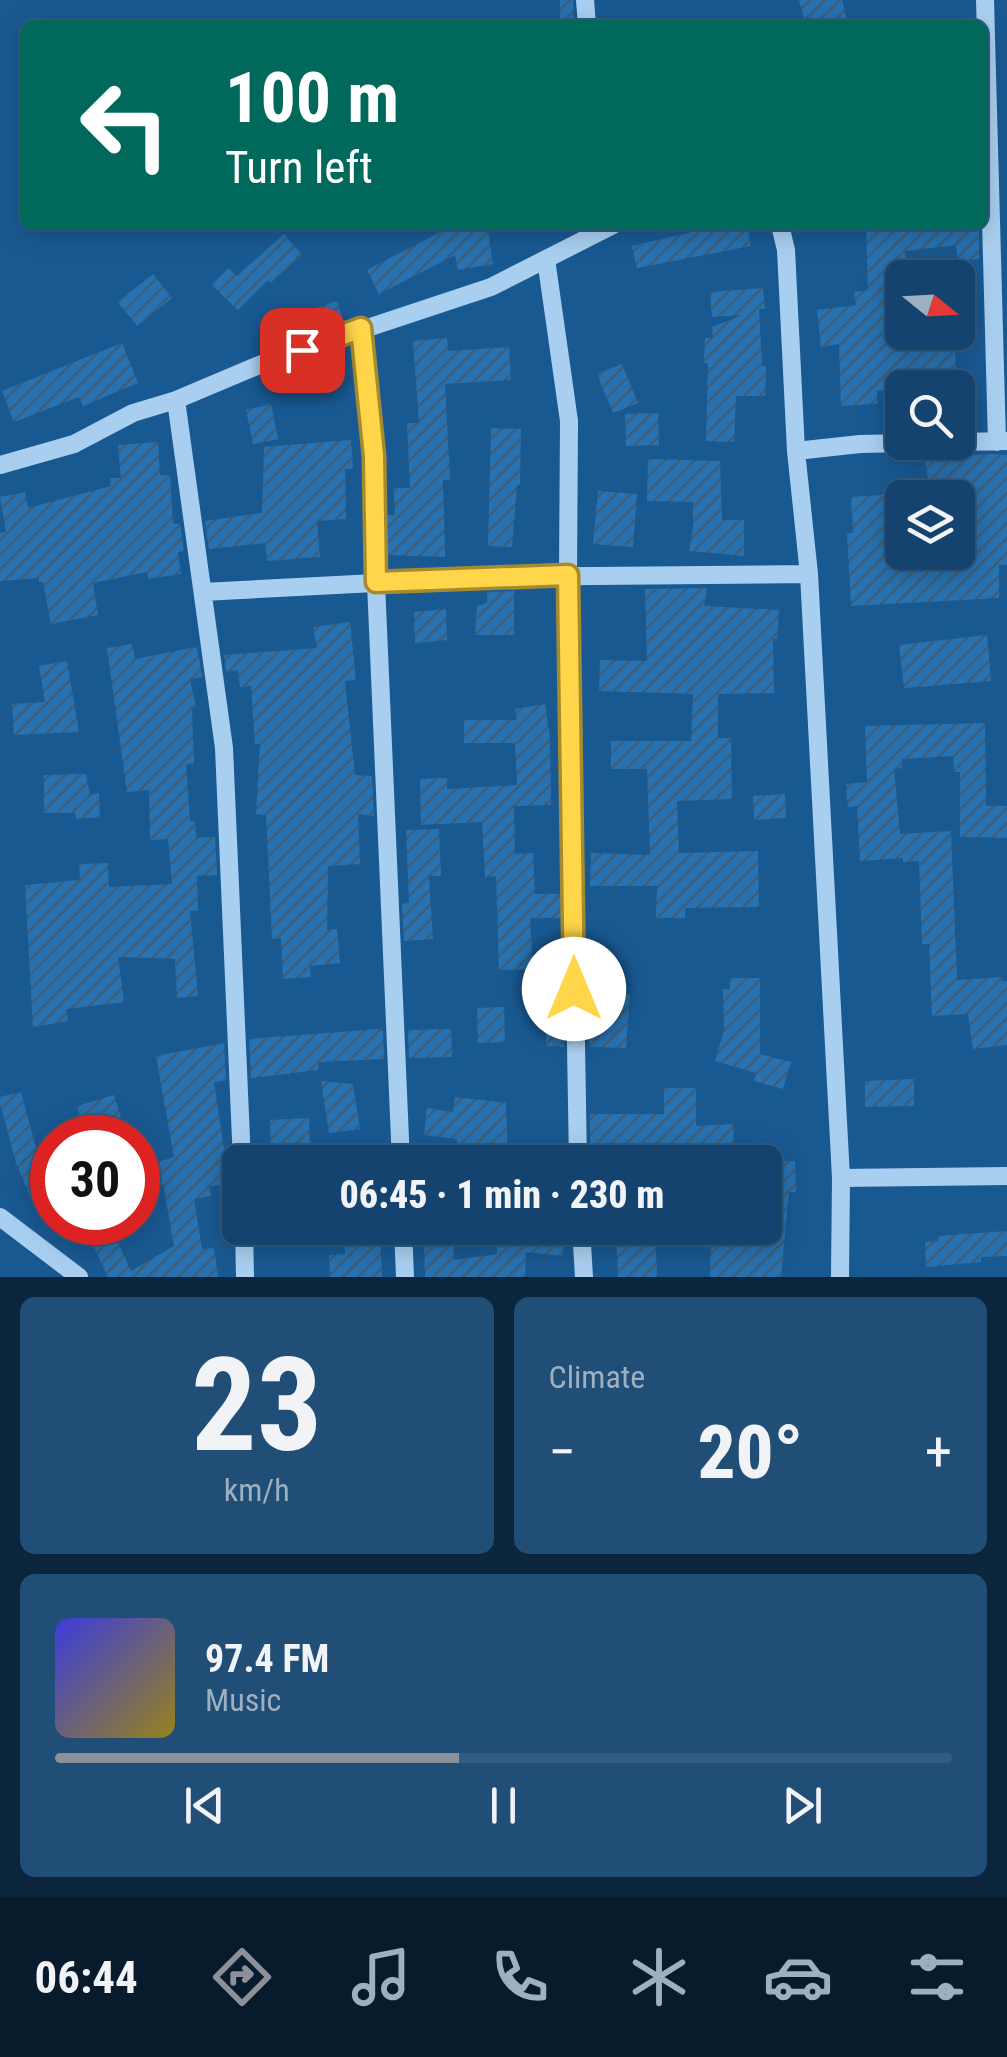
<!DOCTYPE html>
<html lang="en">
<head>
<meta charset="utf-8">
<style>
  body { margin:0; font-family:"Roboto Condensed",sans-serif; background:#204e76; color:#f1f3f6; height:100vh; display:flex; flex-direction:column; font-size:38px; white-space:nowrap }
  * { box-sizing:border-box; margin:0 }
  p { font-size:32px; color:#9db0c2 }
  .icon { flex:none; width:55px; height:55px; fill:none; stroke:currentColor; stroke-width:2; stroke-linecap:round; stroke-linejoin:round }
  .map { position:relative; height:1277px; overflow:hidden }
  .drawer { display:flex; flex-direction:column; gap:20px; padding:20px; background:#0a253c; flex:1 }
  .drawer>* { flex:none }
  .banner { position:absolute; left:20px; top:20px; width:968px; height:210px; border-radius:15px; box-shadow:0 5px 25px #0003,0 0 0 2px #325c81; background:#00695c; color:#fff; overflow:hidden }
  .needle { width:65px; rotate:108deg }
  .fabs { position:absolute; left:885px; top:260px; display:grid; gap:20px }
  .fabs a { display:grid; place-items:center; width:90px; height:90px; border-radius:15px; background:#13436e; box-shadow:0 5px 25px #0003,0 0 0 2px #325c81; font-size:50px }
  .speed { position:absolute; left:30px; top:1115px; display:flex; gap:20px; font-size:50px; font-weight:700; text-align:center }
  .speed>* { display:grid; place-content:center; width:130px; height:130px; border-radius:50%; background:#13436e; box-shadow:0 5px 25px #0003,0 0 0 2px #325c81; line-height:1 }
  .speed .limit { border:15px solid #d22; background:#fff; color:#111 }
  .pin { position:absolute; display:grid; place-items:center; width:85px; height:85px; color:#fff; margin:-42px; border-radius:20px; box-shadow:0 5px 15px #0006 }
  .me { position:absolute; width:110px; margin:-55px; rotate:0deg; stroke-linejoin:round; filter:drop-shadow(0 0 8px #0008) }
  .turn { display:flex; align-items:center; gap:35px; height:210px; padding:0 40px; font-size:45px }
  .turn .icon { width:130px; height:130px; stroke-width:2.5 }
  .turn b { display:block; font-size:70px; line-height:85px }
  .big { font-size:75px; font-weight:800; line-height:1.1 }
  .drawer .tile { flex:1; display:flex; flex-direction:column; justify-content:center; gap:15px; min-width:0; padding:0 35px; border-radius:15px; background:#204e76 }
  .drawer .dial { align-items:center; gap:0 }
  .dial b { font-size:130px; line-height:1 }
  .song { display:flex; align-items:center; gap:30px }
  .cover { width:120px; height:120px; border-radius:15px; background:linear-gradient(135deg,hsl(240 70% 55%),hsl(50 70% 35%)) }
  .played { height:10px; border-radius:5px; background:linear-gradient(90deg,#8c9099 45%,#325c81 45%) }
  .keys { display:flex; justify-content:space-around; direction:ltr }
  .heat { display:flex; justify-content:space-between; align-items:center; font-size:55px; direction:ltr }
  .drawer .tiles { flex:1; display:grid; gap:20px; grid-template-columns:1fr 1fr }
  .tile:last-child { grid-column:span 2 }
  .trip { position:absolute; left:222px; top:1145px; width:560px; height:100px; border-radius:15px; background:#13436e; box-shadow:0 5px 25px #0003,0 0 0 2px #325c81; font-weight:800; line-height:100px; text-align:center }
  .dock { display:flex; height:160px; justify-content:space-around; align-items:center; background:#081b2c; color:#9db0c2 }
  .dock .icon { width:70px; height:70px }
  .dock .active { color:#8c9099 }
  .dock b { font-size:45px; color:#f1f3f6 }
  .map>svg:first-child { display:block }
  .building { fill:url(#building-hatch) }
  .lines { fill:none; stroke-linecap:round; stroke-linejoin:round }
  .minor { stroke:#a9cff0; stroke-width:18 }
  .route-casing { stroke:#a68a30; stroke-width:25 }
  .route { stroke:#ffd54a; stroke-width:18 }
</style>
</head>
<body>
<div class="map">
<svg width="1007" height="1277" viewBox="0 0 1007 1277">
  <defs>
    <pattern id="building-hatch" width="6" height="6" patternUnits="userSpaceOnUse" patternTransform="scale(2.5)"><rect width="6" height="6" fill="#2872b1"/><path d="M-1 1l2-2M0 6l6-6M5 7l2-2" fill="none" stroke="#3c5d79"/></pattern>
  </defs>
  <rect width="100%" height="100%" fill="#195992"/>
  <path class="building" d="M560 0H573L574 25H560Z
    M799 0H842L848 25H806Z
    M454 225H487L493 264 458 270 455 255 379 294 367 270Z
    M691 225H747L751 246 637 268 632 246 692 232Z
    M866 225H979V259L958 261 956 245 905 251 909 278H902V332H954L957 388H896L877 391V404L841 406 839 344 821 347 817 310 856 305 854 292 868 290Z
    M284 234 302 255 271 283 268 280 238 310 212 285 228 268 237 276Z
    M153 274 172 298 137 326 118 302Z
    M763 288 765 309H759L762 366H766L765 396H736L734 442 706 441 708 363H704L705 338H713L712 327 742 315 712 317 710 292Z
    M337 301 344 322 318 331 310 310Z
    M447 338 448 351 509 347 511 380 445 384 450 480H443L445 557 388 555 387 515H395L394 488H410L407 423H419L413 341Z
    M122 343 138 383 83 406 79 397 14 422 2 391Z
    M332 362 334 385 300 389 298 366Z
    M622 364 638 403 613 413 597 374Z
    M271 404 278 439 253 444 246 410Z
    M658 413 659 445 626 446 625 414Z
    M491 428 521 429 520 485H517L512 547 488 546Z
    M351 440 353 469H345L346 519 317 521 320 557 267 561 265 543 209 549 205 521 262 513 264 447Z
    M158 442 160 475H170L173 524H180L184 551 178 552 181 574 148 579 147 572 93 583 98 615 51 624 43 582H39V578L0 581V533L6 532 0 497 25 492 28 508 111 486 110 478H121L118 445Z
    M991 454 1007 455V565H999V598L851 606 847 533H853L851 497 895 494 900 557 958 552V498H932L924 458Z
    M648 459 720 461 722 520H744V556L689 551 693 528V502L647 501Z
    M598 491 637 494 633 547 593 544Z
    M707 588 704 606 779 610 777 639H773L774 693 718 694V738H731L732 799 677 801 679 853 758 851 759 907 685 908V918H656L657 886H590L591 853 650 855 647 769H611V741H691L693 694 599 691 600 660 647 661 645 589Z
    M514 591V635H475L477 606 487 603V592Z
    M446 609 447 640 415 643 414 612Z
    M350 622 356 680 345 681 355 775 372 776 374 816 358 814 360 864 328 866 327 930 337 929 340 963 310 966 311 977 283 979 281 938 272 939 266 815 256 814 260 744H255L251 686 240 687 238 670 226 672 224 655 317 648 313 627Z
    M987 635 991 681 904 688 899 645Z
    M132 644 135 659 196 647 199 657 202 677 190 679 196 707 192 708 194 763 186 764 190 821H195L196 838 215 837 217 875 197 876 198 911H190L198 996 177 998 175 959 118 957 124 1002 66 1009 68 1021 33 1027 25 885 80 880 79 864 108 863 109 887 172 884 168 839 150 840 149 790 127 792 107 648Z
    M67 661 79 732 14 735 12 704 45 702 39 666Z
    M545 704 550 738 551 805 514 806 515 854 533 853 535 894H561V918H530L533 969 499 970 496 876 485 877 482 822 421 825 420 779 447 778V789L517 785 515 743H464V720H517L515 709Z
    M985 723 986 806H1007V838L960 837V772H954L953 756 902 759V768L894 769 900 834 951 831 957 980 1002 977V981H1007V1045L973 1049 968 1014 932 1016 929 944H922L919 861 903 862V858L860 861 857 806 848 807 846 784 867 782 865 726Z
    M86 774 90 795 99 793 100 817 76 819 75 813H44V775Z
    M785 794 786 818 754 820 753 796Z
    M439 829 441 876H429L433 939 404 941 402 904 409 903 406 830Z
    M730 978H760V1054L791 1062 783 1089 754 1081 756 1073 715 1061 724 1030 723 989H730Z
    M590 992 630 994 626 1048 589 1047Z
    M504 1007 505 1042 478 1043 477 1008Z
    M546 1015 563 1016 564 1047 546 1046Z
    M379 1029 383 1031 384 1059 319 1062 318 1070 251 1078 249 1039Z
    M451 1029 452 1057 409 1058 408 1030Z
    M224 1043 226 1081 214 1082 229 1183 209 1187 211 1196 194 1199 202 1249 214 1248 218 1277H108L89 1237 111 1227 131 1271 174 1246 163 1184 138 1192V1168L174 1157 156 1056Z
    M914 1079V1106L865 1107V1081Z
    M321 1081 353 1084 360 1129 329 1133Z
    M664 1088H696V1126L733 1124 735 1162H590V1114H664Z
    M21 1092 37 1151 41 1150 52 1178V1204L36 1211 16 1163 0 1103V1097Z
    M114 1095 121 1117 111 1120 115 1138H87L77 1106Z
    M455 1097 506 1103 508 1162H458L457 1139 424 1135 427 1108 453 1112Z
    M309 1118 310 1152 271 1154 270 1120Z
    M795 1161 796 1192H789L781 1277H765V1272V1277H710L711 1246 732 1247 734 1228H765V1162Z
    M344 1228H380L382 1277H330L329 1255 345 1254Z
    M497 1228 565 1230 562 1256 526 1252 525 1277H425L424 1239 453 1237 454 1260 497 1254Z
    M655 1231 657 1277H618L616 1232Z
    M1007 1231V1256L981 1257V1262L926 1267 925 1242 938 1241V1236Z"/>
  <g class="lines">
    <path class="minor" d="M585 0 587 25
      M985 0 997 442
      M780 225 786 250 796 451 809 574 841 1178 840 1277
      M546 259 569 421 568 575 578 1162
      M361 327 374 456 376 583 401 1162
      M176 400 224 748 242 1162
      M796 451 860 444 1007 441
      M0 465 74 444 133 413 176 400 271 360 491 287 613 225
      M203 592 490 577 809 574
      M841 1178 1007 1176
      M0 1217 79 1277
      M244 1228 245 1277
      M403 1228 405 1277
      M581 1228 584 1277"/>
  </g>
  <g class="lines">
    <defs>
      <path id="route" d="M302 350 361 328 374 456 376 582 568 575 574 989"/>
    </defs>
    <use href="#route" class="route-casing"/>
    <use href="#route" class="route"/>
  </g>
</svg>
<div class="fabs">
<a><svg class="needle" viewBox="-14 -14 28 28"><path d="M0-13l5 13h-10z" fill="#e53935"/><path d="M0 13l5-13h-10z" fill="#9db0c2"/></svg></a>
<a><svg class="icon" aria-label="search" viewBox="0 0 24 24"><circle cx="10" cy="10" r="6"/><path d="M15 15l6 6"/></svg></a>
<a><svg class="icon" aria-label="layers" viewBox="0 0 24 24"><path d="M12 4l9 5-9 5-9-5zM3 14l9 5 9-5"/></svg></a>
</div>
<div class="speed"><div class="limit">30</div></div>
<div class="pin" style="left:302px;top:350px;background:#d93025"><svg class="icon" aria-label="arrive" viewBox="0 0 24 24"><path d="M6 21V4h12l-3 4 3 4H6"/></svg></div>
<svg class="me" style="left:574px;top:989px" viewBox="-20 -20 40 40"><circle r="19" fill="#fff"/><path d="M0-13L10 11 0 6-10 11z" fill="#ffd54a"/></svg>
<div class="trip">06:45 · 1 min · 230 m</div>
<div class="banner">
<div class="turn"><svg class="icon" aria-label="left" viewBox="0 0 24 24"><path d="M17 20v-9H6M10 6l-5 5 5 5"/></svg><div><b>100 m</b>Turn left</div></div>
</div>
</div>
<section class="drawer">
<div class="tiles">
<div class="tile dial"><b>23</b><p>km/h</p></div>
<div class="tile"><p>Climate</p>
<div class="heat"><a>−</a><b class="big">20°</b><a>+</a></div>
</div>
<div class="tile">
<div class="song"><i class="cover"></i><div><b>97.4 FM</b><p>Music</p></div></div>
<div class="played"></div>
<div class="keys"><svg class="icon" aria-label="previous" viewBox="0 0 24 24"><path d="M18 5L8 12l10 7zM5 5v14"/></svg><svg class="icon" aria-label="pause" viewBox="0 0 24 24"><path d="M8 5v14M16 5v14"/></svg><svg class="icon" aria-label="next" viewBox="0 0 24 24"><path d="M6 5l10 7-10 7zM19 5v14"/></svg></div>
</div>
</div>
</section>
<nav class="dock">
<b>06:44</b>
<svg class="icon active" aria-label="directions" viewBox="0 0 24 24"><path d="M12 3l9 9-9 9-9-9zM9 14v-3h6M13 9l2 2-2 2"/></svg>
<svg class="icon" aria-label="music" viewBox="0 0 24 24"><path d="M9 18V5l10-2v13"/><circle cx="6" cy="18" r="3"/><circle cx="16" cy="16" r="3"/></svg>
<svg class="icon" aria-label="phone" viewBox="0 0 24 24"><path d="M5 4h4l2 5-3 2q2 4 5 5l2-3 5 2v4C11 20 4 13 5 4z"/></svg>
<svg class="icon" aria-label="climate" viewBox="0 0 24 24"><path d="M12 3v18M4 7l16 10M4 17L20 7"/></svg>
<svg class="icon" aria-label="car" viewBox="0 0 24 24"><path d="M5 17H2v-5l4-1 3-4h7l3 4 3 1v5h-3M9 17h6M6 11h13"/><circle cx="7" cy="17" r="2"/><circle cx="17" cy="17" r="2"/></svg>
<svg class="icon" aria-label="filters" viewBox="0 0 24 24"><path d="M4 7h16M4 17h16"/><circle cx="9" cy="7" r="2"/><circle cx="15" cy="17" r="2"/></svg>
</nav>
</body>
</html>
